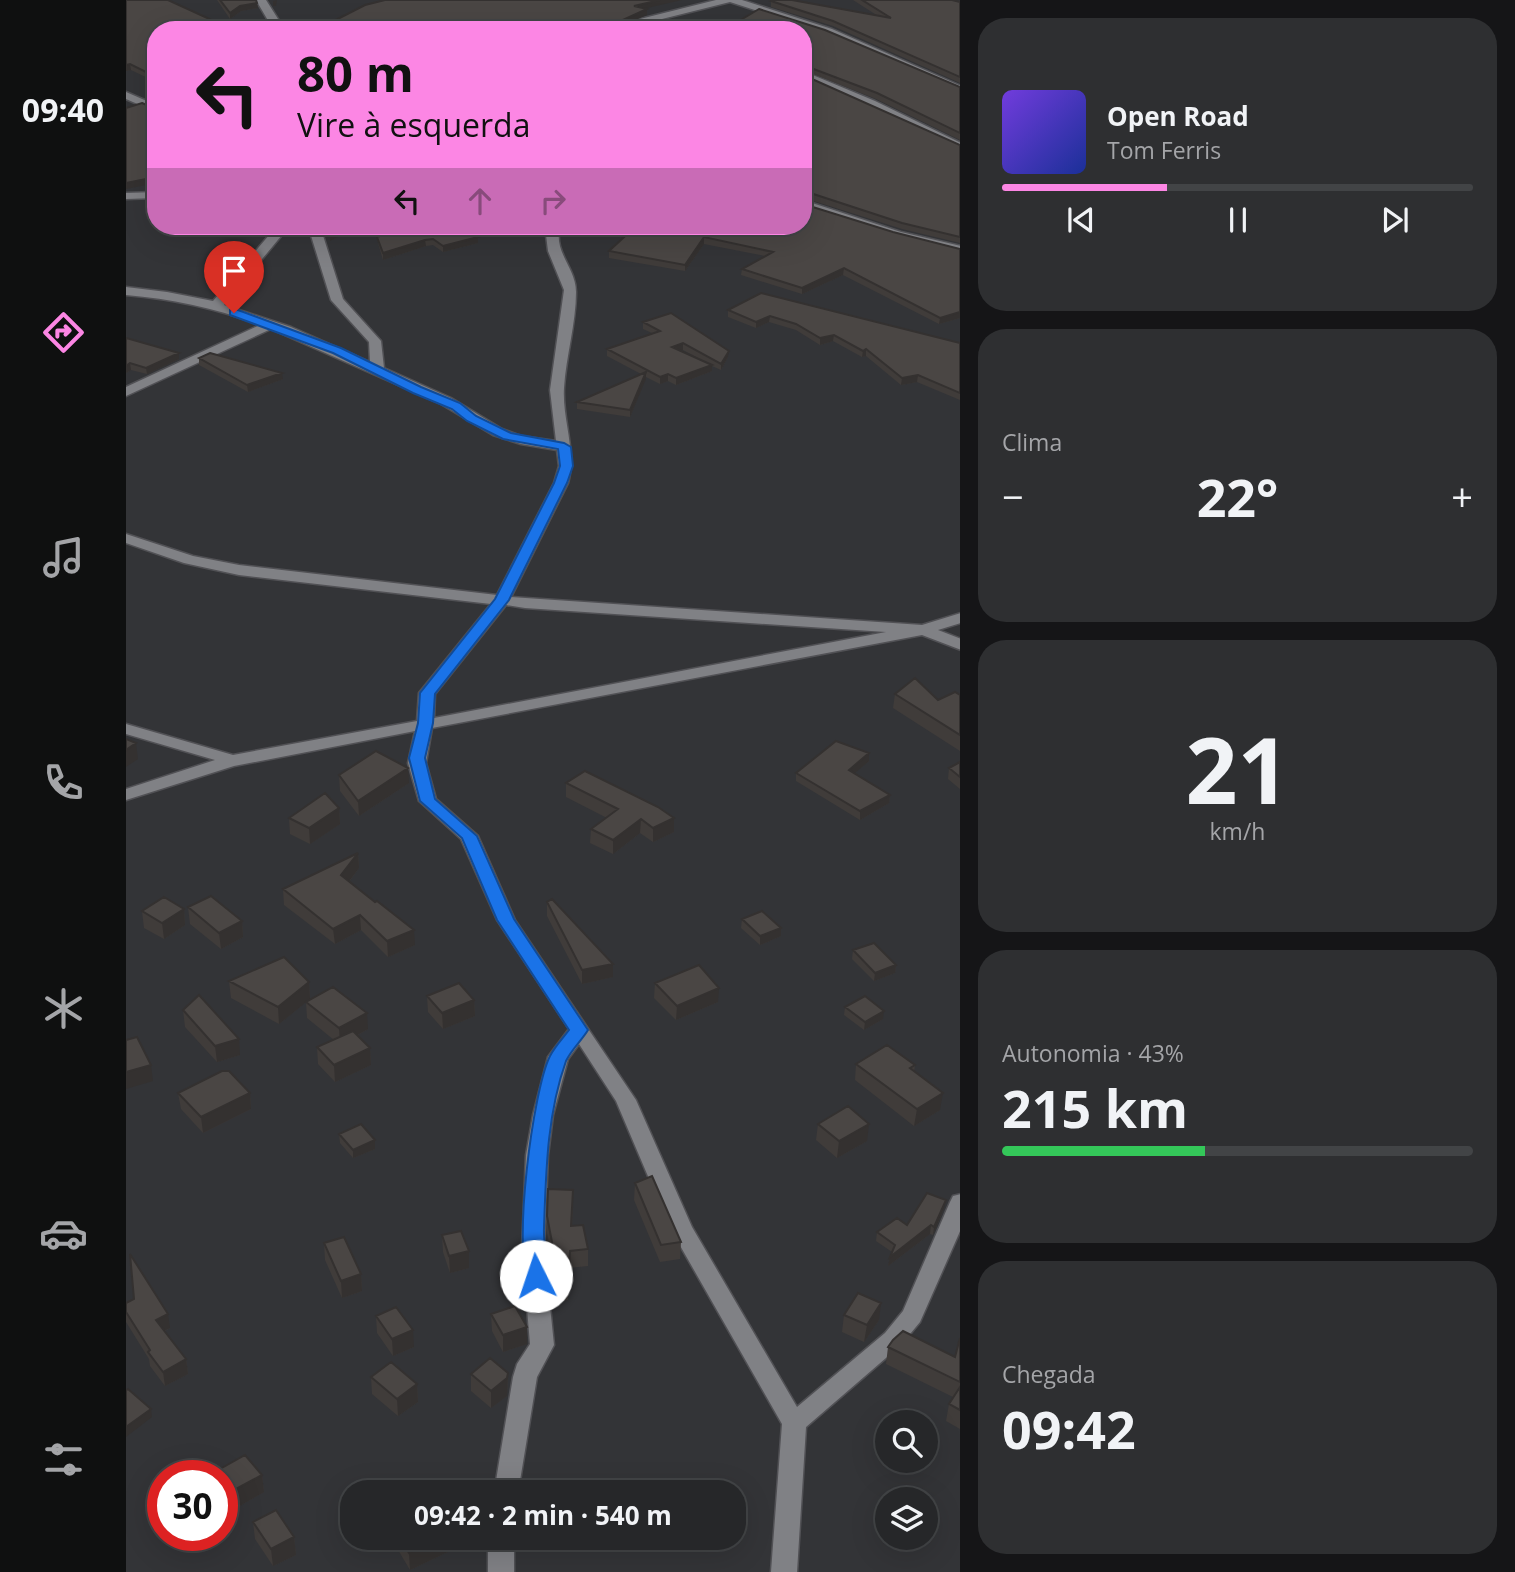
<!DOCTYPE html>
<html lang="pt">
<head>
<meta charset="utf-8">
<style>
  body { margin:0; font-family:"Open Sans",sans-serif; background:#2e2f31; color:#f1f3f6; height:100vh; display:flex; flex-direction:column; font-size:26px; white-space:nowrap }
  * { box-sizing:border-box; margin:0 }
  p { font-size:23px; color:#a4a5a8 }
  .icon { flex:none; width:38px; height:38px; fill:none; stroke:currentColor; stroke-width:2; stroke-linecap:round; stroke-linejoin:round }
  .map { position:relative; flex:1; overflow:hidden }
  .sheet { display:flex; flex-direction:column; gap:18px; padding:18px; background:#151517; width:555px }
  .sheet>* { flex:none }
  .hud { position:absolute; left:21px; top:21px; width:665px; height:214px; border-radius:28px; box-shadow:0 7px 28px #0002,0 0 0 2px #424446; background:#fc86e4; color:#111; overflow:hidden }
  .fabs { position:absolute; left:749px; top:1410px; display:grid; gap:14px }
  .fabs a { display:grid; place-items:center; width:63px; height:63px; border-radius:50%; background:#262729; box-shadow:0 7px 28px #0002,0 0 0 2px #424446; font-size:35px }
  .speed { position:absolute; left:21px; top:1460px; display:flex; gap:14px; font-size:35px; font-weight:700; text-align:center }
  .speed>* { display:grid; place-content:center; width:91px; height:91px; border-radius:50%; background:#262729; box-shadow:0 7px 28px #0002,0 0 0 2px #424446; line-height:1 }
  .speed .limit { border:10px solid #d22; background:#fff; color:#111 }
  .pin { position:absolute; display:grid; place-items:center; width:60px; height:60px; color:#fff; margin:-72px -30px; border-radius:50% 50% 50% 0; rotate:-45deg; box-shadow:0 0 7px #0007 }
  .pin .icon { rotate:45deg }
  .me { position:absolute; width:77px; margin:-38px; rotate:356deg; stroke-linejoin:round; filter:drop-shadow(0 0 5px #0008) }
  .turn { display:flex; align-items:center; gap:24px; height:147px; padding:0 35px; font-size:32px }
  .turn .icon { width:91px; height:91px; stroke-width:2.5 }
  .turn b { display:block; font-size:49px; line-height:60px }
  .lanes { display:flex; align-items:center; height:66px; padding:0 35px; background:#0003; justify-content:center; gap:35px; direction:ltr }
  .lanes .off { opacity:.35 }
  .big { font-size:52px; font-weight:700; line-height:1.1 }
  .sheet .card { flex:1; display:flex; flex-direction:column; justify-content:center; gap:10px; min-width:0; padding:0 24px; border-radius:28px; background:#2e2f31 }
  .sheet .dial { align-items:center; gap:0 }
  .dial b { font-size:91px; line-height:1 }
  .song { display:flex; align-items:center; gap:21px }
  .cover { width:84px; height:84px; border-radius:10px; background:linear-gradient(135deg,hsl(260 70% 55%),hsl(230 70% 35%)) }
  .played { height:7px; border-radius:4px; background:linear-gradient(90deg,#fc86e4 35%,#424446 35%) }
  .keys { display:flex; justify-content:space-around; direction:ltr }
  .heat { display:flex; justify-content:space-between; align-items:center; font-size:38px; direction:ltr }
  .charge { height:10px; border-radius:5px; background:linear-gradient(90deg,#34c759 43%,#424446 0) }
  .trip { position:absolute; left:214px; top:1480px; width:406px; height:70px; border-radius:28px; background:#262729; box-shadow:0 7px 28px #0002,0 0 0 2px #424446; font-weight:700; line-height:70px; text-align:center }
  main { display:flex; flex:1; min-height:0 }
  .dock { display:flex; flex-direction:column; width:126px; justify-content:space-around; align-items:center; background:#0f1010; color:#a4a5a8 }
  .dock .icon { width:49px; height:49px }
  .dock .selected { color:#fc86e4 }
  .dock b { font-size:32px; color:#f1f3f6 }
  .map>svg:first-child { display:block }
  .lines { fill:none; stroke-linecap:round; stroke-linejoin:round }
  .street-casing { stroke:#515155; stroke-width:3 }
  .street { fill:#808185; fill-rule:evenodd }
  .wall { fill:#403c3a; fill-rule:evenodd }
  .shaded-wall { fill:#343130 }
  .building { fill:#4a4644; stroke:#343130; stroke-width:2 }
  .route { fill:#1a73e8; stroke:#114b97; stroke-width:2 }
</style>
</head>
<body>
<main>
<nav class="dock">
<b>09:40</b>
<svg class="icon selected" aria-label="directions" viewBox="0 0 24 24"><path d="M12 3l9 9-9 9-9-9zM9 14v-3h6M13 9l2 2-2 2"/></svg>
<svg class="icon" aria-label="music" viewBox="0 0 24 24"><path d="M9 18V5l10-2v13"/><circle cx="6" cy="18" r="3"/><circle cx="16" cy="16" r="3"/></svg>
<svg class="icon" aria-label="phone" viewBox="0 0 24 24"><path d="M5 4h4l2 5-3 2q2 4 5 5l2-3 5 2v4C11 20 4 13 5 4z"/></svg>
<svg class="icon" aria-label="climate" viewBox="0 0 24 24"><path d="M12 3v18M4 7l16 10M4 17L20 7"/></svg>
<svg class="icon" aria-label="car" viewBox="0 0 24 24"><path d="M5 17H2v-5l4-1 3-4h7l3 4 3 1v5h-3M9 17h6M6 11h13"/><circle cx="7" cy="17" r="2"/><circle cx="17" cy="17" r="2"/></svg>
<svg class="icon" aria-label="filters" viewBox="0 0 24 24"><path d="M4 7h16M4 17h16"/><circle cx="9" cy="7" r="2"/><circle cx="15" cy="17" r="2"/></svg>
</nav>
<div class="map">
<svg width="835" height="1572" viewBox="0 0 835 1572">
  <rect width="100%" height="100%" fill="#333437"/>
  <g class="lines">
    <defs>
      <path id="street" d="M130 0H140L159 30 147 29Z
        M590 0H616L706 29 835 86V93L700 33 604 2 528 21 551 30H535L518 24 507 30H494L514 19Z
        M677 71 749 101 835 143V151L741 105 677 78Z
        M0 92 30 105V112L0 99Z
        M30 192V198L0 199V193Z
        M677 200 775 232 835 246V253L767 236 677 207Z
        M145 226H157L156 235 98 305 165 327 244 362 243 342 205 300 182 226H194L217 299 255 341 258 368 325 398 376 429 395 436 430 441 424 390 438 290 422 251 420 235 422 226H434C427 253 450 267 450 292 450 324 440 356 438 388 436 420 451 451 442 483L385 597 796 625 835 613V623L812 630 835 639V650L796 635 306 728 300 763 310 799 352 836 389 920 510 1100 566 1227 671 1407 759 1333 777 1311 824 1202 827 1196 835 1194V1229L794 1322 775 1345 680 1427 671 1572H645L656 1424 544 1228 490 1101 453 1044 442 1059 427 1115 422 1155 418 1248 428 1345 411 1377 392 1493H368L387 1377 391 1364 404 1344 396 1248 400 1155 407 1115 422 1057 443 1029 371 920 335 839 293 801 282 763 289 731 108 766 0 800V789L89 760 0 734V724L107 755 291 721 293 693 365 604 113 575 58 563 0 543V534L67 556 113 565 371 595 428 483 433 466 431 450 395 444 367 435 315 404 145 329 0 396V387L134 325C90 308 46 299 0 295V287L41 292 87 301 144 234ZM380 605 399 608 760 632 308 718 309 694Z
        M362 1538H388V1572H362Z"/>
    </defs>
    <use href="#street" class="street-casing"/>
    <use href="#street" class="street"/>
  </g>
  <path class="wall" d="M0 0 101 27 102 30H30V82L5 70 0 71Z
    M91 0H130L132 8 115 11 104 19Z
    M727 0H826L834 2V83L707 26 645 7V1L752 16Z
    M677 30 834 87V140L750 99 677 70Z
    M677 75 834 145V243L776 229 678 198Z
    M543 228 767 232 834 249V318L813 324 717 275 676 294 615 275 616 269 639 256 578 244 559 271 483 258V251Z
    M362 229V235L352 237V243L317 252 307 245 300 246 257 260 252 243 251 237Z
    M602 310 834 343V400L791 382 775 385 740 356 736 357 707 341 694 345 670 330 643 322 630 328 602 317Z
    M517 322 602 357 595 370 586 366V371L550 385 542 381 534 384 520 377 504 417 451 409V402L515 374 481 356V349L526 333 517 329ZM557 350 574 359 555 351Z
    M0 338 53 359 21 374 5 370 0 373Z
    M73 358 157 379 122 392 73 365Z
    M769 694 812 700 834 695V751L767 708Z
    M743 753V761L728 773 764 795 763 803 734 820 670 781V773Z
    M834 762V789L822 779 823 768Z
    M213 775 283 783 233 816 214 791Z
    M440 783 548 832 527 842 514 833 487 854 464 843 465 829 481 818 440 797Z
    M213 808 214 824 184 844 164 834 163 818Z
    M232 853 233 868 223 882 289 945 262 957 235 930 209 944 158 905 157 889Z
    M421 902 487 964V977L456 984 421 916Z
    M62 907 116 921 117 937 95 949 64 924Z
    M58 909 59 925 38 939 18 928 16 911Z
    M616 919 655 936 634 945 615 928Z
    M727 950 770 965 769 973 748 981 726 959Z
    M103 981 183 982 184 999 182 1001 242 1029 232 1035 244 1048 245 1065 209 1082 192 1064 191 1047 208 1040 181 1018 180 1002 153 1024 105 998Z
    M529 983 592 1002 550 1020 528 998Z
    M301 996 348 1000 349 1016 317 1029 302 1012Z
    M719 1007 757 1019 738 1030 718 1015Z
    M57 1010 114 1055 91 1062 59 1027Z
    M730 1064 789 1065 788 1072 814 1110 788 1126 729 1080Z
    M52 1093H124L125 1109 77 1133 55 1109Z
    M692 1124 741 1141 711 1158 690 1140Z
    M213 1134 249 1140V1149L227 1158 214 1143Z
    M509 1183 555 1242 554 1259 534 1262 508 1200Z
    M447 1207 446 1226 462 1249V1266L443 1268 442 1300 434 1301 421 1233V1216Z
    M818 1208 807 1235 804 1234 762 1266 766 1252 750 1241 751 1232 781 1225Z
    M316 1235 343 1268 324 1273 317 1252Z
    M198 1243 235 1274 236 1291 216 1298 199 1260Z
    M0 1303 44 1328 39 1331 60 1359 62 1374 39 1386 24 1366 23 1359 0 1322Z
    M365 1314 401 1327V1344L377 1352 366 1331Z
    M718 1315 753 1320 738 1342 716 1332Z
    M250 1316 288 1347 267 1356 251 1333Z
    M834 1338V1429L820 1421 823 1404 827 1397 760 1364 762 1347 829 1357Z
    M382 1373 381 1396 365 1408 345 1391V1374Z
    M245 1377 291 1384 292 1402 272 1416 246 1394Z
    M94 1469 136 1475 138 1492 112 1507 96 1487V1475H95Z
    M127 1522 168 1537 170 1555 147 1566 129 1539Z
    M265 1538H326V1550L284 1570Z
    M534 1538H561L542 1548Z"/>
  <path class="shaded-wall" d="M151 0 150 6H147V1Z
    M534 0H556L508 11V6Z
    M131 3 132 8 115 11 104 19V13L114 6Z
    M521 9V15L487 30H475Z
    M4 64 5 70 0 71V65Z
    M30 177V183L0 189V183Z
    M219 226H231L204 241V234Z
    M355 226H377L355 230Z
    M362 229V235L352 237V243L317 252V246L344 233Z
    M578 237V244L559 271V265Z
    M299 240 300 246 257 260V253Z
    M718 268 717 275 676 294V288Z
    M834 312V318L813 324 814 318Z
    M644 316 643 322 630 328V322Z
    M708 335 707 341 694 345V338Z
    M557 343V350L545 353 546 347Z
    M740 349V356L736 357 737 351Z
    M603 351 602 357 595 370V364Z
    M53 353V359L21 374 20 368Z
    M4 363 5 370 0 373V366Z
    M586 365V371L550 385V378Z
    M520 372V379L504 417V410Z
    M156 373 157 379 122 392 121 385Z
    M542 374V381L534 384V377Z
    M792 375 791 382 775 385 776 378Z
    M10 743 12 759 0 767V750Z
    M743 753V761L723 778V770Z
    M282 768 283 783 233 816 232 801Z
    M764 795 763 803 734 820V811Z
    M213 808 214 824 184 844 183 828Z
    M548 818V832L527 842V828Z
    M515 819 514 833 487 854V840Z
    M232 853 233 868 216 891 215 875Z
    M58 909 59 925 38 939 36 923Z
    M234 915 235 930 209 944 207 929Z
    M116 921 117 937 95 949 93 933Z
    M655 928V936L634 945V936Z
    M288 930 289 945 262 957 261 941Z
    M487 964V977L456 984V970Z
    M770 965 769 973 748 981 749 973Z
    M183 982 184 999 153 1024 152 1007Z
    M593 988 592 1002 550 1020 551 1006Z
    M348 1000 349 1016 317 1029 316 1013Z
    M758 1011 757 1019 738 1030 739 1022Z
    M241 1013 242 1029 214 1045 213 1028Z
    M113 1039 114 1055 91 1062 89 1046Z
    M244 1048 245 1065 209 1082 208 1065Z
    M25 1065 27 1081 0 1089V1072Z
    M124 1093 125 1109 77 1133 75 1117Z
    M817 1093 814 1110 788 1126 791 1109Z
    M743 1124 741 1141 711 1158 713 1141Z
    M249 1140V1149L227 1158V1150Z
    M820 1200 818 1208 807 1235 808 1227Z
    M805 1225 804 1234 762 1266 764 1257Z
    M343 1251V1268L324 1273 323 1256Z
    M235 1274 236 1291 216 1298 215 1281Z
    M755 1303 753 1320 738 1342 741 1325Z
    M42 1314 44 1328 32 1334 30 1320Z
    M401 1327V1344L377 1352V1335Z
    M287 1330 288 1347 267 1356 266 1339Z
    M60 1359 62 1374 39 1386 37 1372Z
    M382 1373 381 1396 365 1408V1391Z
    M291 1384 292 1402 272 1416 271 1399Z
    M25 1409 26 1417 0 1437V1427Z
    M136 1475 138 1492 112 1507 110 1489Z
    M168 1537 170 1555 147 1566 145 1549Z
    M313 1538H326V1550L284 1570 283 1553Z
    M545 1538H561L542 1548V1540Z"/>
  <path class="building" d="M0 0H42L101 27 88 30H30V77L4 64 0 65Z
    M94 0H130L131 3 114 6 104 13Z
    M259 0H534L508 6 521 9 475 30H190L239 5Z
    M647 0H666L765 18 736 0H826L834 2V77L707 21 645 1Z
    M633 9 699 30 834 87V133L751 93 677 65V30H598Z
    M677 75 834 145V237L776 223 678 191 677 192Z
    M16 103 30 109V177L0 183V108Z
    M677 204 767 232 834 249V312L814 318 718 268 676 288 616 269 647 252 578 237 559 265 483 251 510 226H536L543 228 548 226H677Z
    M208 226H219L204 234Z
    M282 226H358L362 229 344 233 352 237 317 246 307 239 299 240 257 253 251 237Z
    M635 293 834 343V393L792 375 776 378 740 349 737 351 708 335 694 338 670 324 644 316 630 322 602 310Z
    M545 313 603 351 595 364 557 343 546 347 586 365 550 378 542 374 534 377 481 349 534 331 517 322Z
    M0 338 53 353 20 368 4 363 0 366Z
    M84 353 156 373 121 385 73 358Z
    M520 372 504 410 451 402Z
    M789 678 812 700 829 692 834 695V735L769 694Z
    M0 739 10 743 0 750Z
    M710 741 743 753 723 770 764 795 734 811 670 773Z
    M250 751 282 768 232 801 213 775Z
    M834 762V777L823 768Z
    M459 771 532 807 548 818 527 828 515 819 487 840 465 829 492 809 440 783Z
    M199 793 213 808 183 828 163 818Z
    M232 853 215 875 249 902 251 901 288 930 261 941 234 915 207 929 157 889Z
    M85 896 116 921 93 933 62 907Z
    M38 897 58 909 36 923 16 911Z
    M426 899 487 964 456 970 421 902Z
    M636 911 655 928 634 936 616 919Z
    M748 943 770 965 749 973 727 950Z
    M158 957 183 982 152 1007 103 981Z
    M573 965 593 988 551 1006 529 983Z
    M333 983 348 1000 316 1013 301 996Z
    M207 987 241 1013 213 1028 180 1002Z
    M73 995 113 1039 89 1046 57 1010Z
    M739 996 758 1011 739 1022 719 1007Z
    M227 1031 244 1048 208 1065 191 1047Z
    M11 1037 25 1065 0 1072V1040Z
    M761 1045 789 1065 784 1068 817 1093 791 1109 730 1064Z
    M96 1071H103L124 1093 75 1117 52 1093Z
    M722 1106 743 1124 713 1141 692 1124Z
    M235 1124 249 1140 227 1150 213 1134Z
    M526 1176 555 1242 535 1245 509 1183Z
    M422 1189 447 1190 445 1226 457 1225 462 1249 444 1251 442 1283 434 1284 421 1216Z
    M801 1193 820 1200 808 1227 805 1225 764 1257 769 1245 751 1232 771 1218 781 1225Z
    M335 1231 343 1251 323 1256 316 1235Z
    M218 1237 235 1274 215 1281 198 1243Z
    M4 1254 42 1314 30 1320 60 1359 37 1372 22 1352 24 1350 0 1312V1303L8 1299Z
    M732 1293 755 1303 741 1325 718 1315Z
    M389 1306 401 1327 377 1335 365 1314Z
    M270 1307 287 1330 266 1339 250 1316Z
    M777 1331 829 1357 834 1338V1382L762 1347 767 1340Z
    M364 1358 382 1373 381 1378 365 1391 345 1374Z
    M265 1362 291 1384 271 1399 245 1377Z
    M834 1387V1410L823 1404Z
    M2 1389 25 1409 0 1427V1390Z
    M119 1455 136 1475 110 1489 94 1469Z
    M150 1510 168 1537 145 1549 127 1522Z
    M274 1538H313L283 1553Z"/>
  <path class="route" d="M104 310H112L215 348 295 387 334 403 350 416 385 433 438 443 445 447 447 466 441 483 383 600 309 694 307 723 299 758 309 799 351 836 388 919 462 1030C456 1040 445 1050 440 1061 421 1114 420 1172 418 1228 417 1243 424 1269 417 1281L410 1283 403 1281C386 1251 407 1089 424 1056 429 1046 437 1038 443 1030L371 920 336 838 294 801 283 758 292 723 294 693 369 599 428 483 434 466 432 449 377 439 341 421 326 409 287 393 207 353 104 315Z"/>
</svg>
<div class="fabs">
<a><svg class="icon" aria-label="search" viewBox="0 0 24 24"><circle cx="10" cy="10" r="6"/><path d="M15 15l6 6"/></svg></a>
<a><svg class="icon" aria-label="layers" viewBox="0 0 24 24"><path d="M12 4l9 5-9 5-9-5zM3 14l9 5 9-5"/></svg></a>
</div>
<div class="speed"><div class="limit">30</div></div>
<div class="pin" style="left:108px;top:313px;background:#d93025"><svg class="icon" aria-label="arrive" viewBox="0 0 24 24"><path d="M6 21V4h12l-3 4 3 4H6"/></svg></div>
<svg class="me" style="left:410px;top:1276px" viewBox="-20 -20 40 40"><circle r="19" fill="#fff"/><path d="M0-13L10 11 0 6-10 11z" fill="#1a73e8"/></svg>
<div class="trip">09:42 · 2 min · 540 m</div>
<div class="hud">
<div class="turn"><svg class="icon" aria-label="left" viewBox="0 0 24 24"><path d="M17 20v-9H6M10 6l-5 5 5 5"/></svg><div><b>80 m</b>Vire à esquerda</div></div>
<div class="lanes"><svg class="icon" aria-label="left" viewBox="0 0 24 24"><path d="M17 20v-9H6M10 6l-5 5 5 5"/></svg><svg class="icon off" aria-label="ahead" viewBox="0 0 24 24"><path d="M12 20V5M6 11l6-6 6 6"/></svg><svg class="icon off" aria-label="right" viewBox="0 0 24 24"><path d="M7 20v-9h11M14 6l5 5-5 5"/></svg></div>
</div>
</div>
<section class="sheet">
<div class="card">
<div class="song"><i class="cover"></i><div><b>Open Road</b><p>Tom Ferris</p></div></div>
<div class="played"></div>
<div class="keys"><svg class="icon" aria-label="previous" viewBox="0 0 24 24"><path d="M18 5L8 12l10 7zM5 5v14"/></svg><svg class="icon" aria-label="pause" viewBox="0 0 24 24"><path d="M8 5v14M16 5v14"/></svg><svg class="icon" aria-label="next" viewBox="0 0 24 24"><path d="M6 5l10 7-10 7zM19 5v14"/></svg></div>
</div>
<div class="card"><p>Clima</p>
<div class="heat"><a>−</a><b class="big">22°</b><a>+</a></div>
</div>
<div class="card dial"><b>21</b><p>km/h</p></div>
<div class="card"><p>Autonomia · 43%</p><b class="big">215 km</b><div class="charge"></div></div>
<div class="card"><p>Chegada</p><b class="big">09:42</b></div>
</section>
</main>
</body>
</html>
